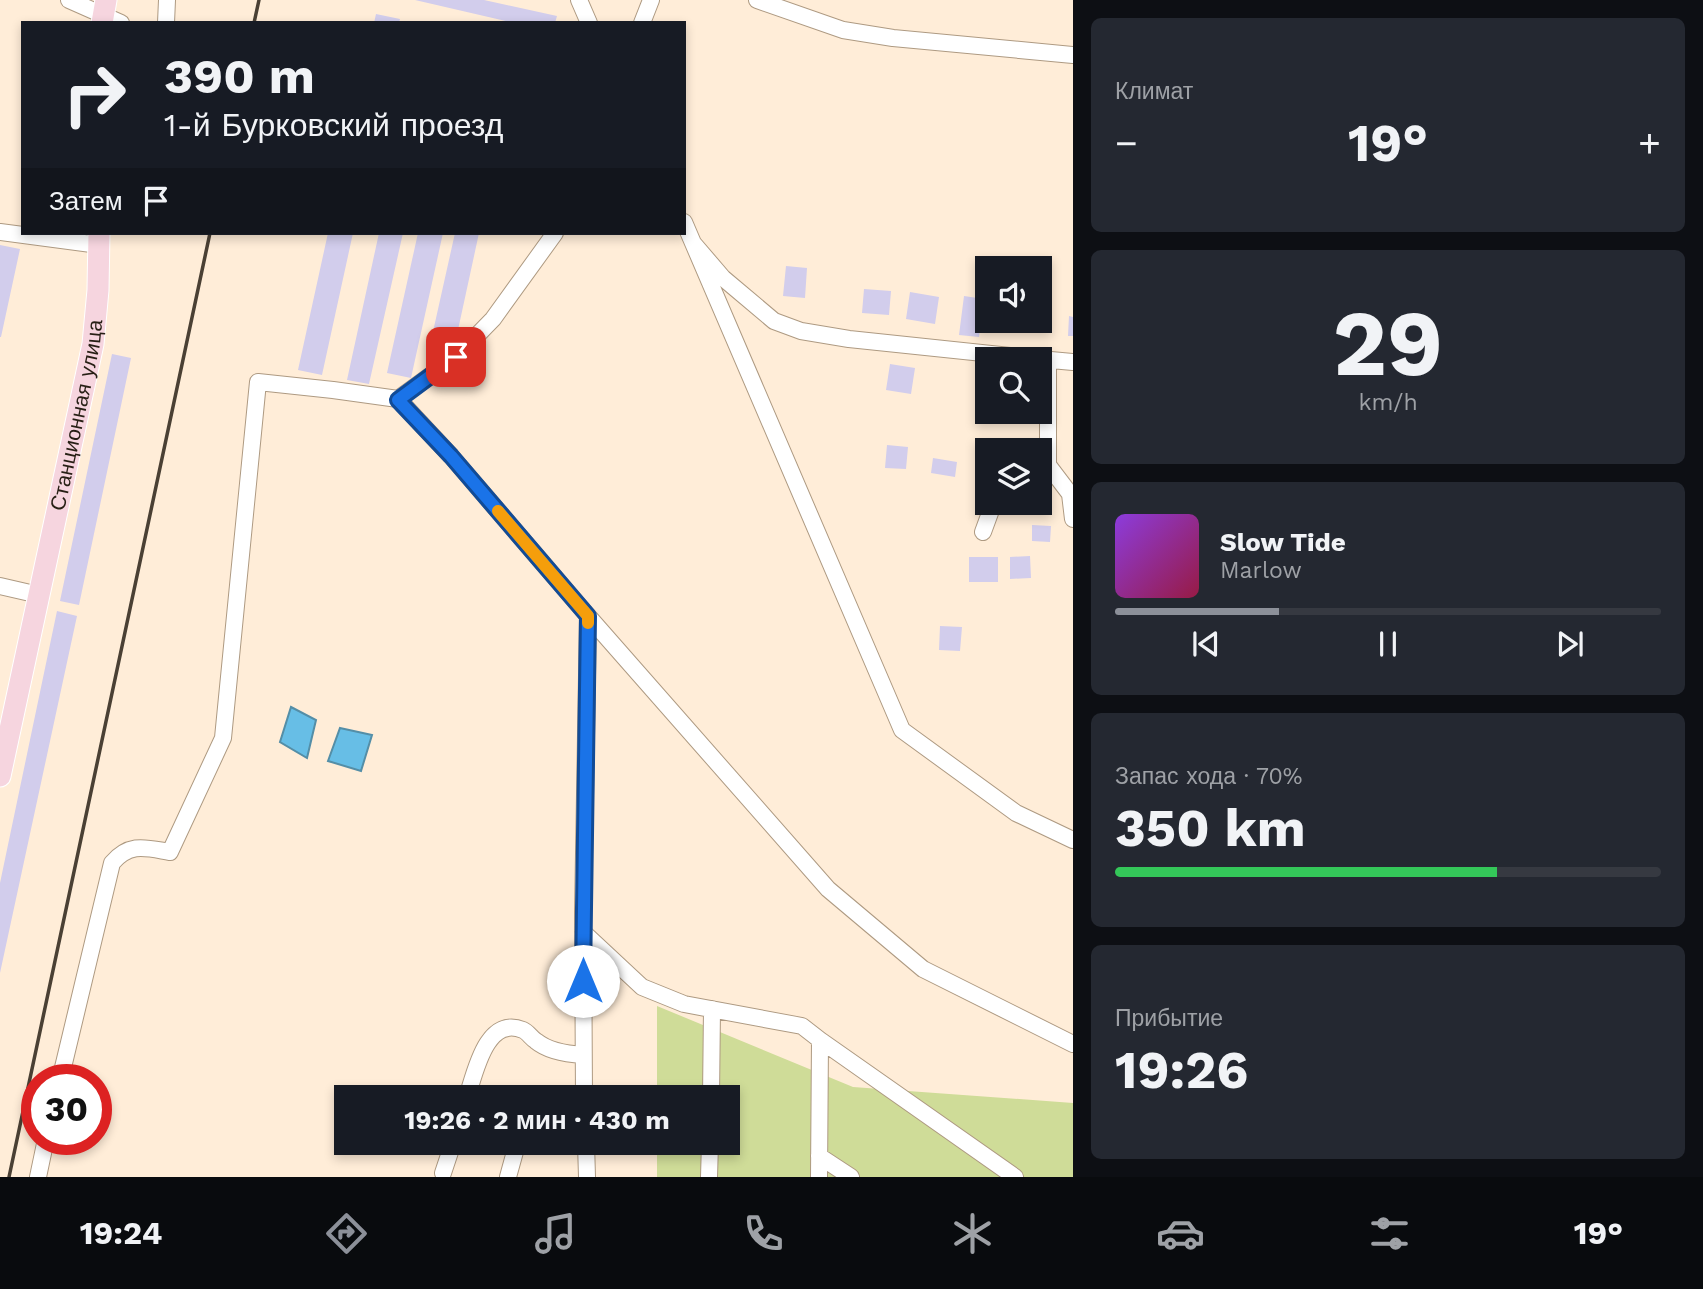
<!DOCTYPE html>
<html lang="ru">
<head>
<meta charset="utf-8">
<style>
  body { margin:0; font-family:"Work Sans",sans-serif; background:#242831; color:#f1f3f6; height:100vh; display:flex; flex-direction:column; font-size:26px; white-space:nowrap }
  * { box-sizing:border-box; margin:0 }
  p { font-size:23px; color:#9ea1a6 }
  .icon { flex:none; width:38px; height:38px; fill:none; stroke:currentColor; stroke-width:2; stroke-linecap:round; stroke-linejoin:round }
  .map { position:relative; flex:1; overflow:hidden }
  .details { display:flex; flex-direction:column; gap:18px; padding:18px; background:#0d0f14; width:630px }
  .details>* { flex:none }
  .top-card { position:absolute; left:21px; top:21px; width:665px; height:214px; border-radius:0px; box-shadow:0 4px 10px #0003; background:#171b24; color:#f1f3f6; overflow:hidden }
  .controls { position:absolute; left:975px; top:256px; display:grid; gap:14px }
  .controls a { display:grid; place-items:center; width:77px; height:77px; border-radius:0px; background:#171b24; box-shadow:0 4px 10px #0003; font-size:35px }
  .speed { position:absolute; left:21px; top:1064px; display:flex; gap:14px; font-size:35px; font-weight:700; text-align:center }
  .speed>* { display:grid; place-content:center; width:91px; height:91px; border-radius:50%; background:#171b24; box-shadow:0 4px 10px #0003; line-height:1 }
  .speed .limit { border:10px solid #d22; background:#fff; color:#111 }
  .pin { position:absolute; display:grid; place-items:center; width:60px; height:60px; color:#fff; margin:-30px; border-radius:14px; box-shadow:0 4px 10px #0006 }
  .me { position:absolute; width:77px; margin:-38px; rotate:0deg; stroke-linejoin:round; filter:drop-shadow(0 0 5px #0008) }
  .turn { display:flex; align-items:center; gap:24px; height:147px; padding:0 28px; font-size:32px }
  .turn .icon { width:91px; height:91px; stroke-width:2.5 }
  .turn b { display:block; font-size:49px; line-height:60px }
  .then { display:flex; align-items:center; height:66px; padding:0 28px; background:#0003; gap:14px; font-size:26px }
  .big { font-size:52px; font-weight:700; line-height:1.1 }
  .details .card { flex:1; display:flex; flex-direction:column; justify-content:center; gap:10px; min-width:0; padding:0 24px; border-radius:10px; background:#242831 }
  .details .dial { align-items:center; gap:0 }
  .dial b { font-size:91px; line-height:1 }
  .song { display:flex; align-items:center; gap:21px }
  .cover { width:84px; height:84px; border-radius:10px; background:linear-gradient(135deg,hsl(270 70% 55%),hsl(340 70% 35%)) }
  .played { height:7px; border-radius:4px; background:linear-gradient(90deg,#8c9099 30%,#363941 30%) }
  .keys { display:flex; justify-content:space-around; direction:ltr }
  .heat { display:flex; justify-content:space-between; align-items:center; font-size:38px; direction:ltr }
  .charge { height:10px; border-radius:5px; background:linear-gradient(90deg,#34c759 70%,#363941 0) }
  .trip { position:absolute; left:334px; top:1085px; width:406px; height:70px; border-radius:0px; background:#171b24; box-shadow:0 4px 10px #0003; font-weight:700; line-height:70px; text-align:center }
  .tab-bar { display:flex; height:112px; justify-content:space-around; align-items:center; background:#090b0e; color:#9ea1a6 }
  .tab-bar .icon { width:49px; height:49px }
  .tab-bar .current { color:#8c9099 }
  .tab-bar b { font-size:32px; color:#f1f3f6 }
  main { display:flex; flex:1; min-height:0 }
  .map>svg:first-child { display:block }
  .green { fill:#cfdc98 }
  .water { fill:#67bee6; stroke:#548ea7; stroke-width:2 }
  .building { fill:#d2cdec }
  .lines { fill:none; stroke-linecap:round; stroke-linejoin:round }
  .minor-casing { stroke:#ae9a82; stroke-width:18 }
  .major-casing { stroke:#fff; stroke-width:23 }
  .minor { stroke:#fff; stroke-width:16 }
  .major { stroke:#f6d5df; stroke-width:21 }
  .rail { stroke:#4a4034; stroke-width:3.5 }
  .route-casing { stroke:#114b97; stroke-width:18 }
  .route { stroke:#1a73e8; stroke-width:12 }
  .slow { stroke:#f59e0b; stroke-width:12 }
  .labels { text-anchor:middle; stroke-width:5; stroke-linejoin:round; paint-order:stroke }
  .street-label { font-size:21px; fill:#271f15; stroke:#ffedd8 }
</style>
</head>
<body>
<main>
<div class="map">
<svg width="1073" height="1177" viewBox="0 0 1073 1177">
  <rect width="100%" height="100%" fill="#ffedd8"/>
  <path class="green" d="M657 1006 853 1087 1073 1103V1177H657V1143H728V1097H657Z"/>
  <path class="water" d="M291 707 316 720 307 758 280 742Z
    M340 728 372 735 361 771 328 761Z"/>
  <path class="building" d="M415 0H484L557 16 555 23H514Z
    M376 14 400 19 399 23H374Z
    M328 233H353L322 375 298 370Z
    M379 233H403L369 384 347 380Z
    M418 233H443L411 378 387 373Z
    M455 233H479L453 353 441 360 426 363Z
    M0 245 20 249 1 337H0Z
    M786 266 807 268 805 298 783 296Z
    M864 289 891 291 889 315 862 313Z
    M910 292 939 297 935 324 906 319Z
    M964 296 984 299 979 337 959 335Z
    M1069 316 1073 317V336H1068Z
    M112 354 131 358 79 605 60 601Z
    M890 364 915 368 911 394 886 390Z
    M887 445 908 447 906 469 885 468Z
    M933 458 957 462 955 477 931 473Z
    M1032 525 1051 526 1050 542 1032 541Z
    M1030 556 1031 578 1010 579V557Z
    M969 557H998V582H969Z
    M57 611 77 616 0 973V883Z
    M940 626 962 627 960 651 939 650Z"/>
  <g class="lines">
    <defs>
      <path id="minor" d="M69 0 121 23
        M579 0 589 23
        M757 0 843 30 893 38 1073 55
        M166 23 167 0
        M642 23 651 0
        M684 222 693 243 723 278 774 321 801 331 849 339 1039 359
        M0 232 99 245
        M693 243 902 730 1016 813 1073 840
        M1040 359 1073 362
        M1048 360V465L1070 494 1073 519
        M398 399 451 456 588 616 583 913 584 1097
        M983 532 994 502
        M0 586 39 595
        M588 616 828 889 923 969 1073 1044
        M583 932 642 987 684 1004 802 1026 820 1040 819 1177
        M820 1040 1015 1177
        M60 1080 112 863C130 842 146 848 170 852L223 738 258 382 333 390 398 399 456 357 493 319 555 233
        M467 1097C475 1073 486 1015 523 1030 528 1032 531 1038 536 1041 548 1051 567 1054 583 1055
        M711 1097 712 1009
        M586 1143 587 1177
        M819 1156 851 1177
        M443 1173 453 1143
        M38 1177 46 1139
        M508 1177 516 1148
        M709 1177 710 1143"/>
      <g id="major">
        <path d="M102 23 106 0"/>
        <path id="s1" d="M0 776 93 344 98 290 99 233"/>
      </g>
    </defs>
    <use href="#minor" class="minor-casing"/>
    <use href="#major" class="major-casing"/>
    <use href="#minor" class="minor"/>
    <use href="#major" class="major"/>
    <path class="rail" d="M254 23 259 0
      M9 1177 210 233"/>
  </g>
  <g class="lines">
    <defs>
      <path id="route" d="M456 357 398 400 451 456 588 616 583 981"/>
    </defs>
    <use href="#route" class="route-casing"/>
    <use href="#route" class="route"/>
    <path class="slow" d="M498 511 588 616V623"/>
  </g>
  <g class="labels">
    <g class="street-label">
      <text dy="7" stroke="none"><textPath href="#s1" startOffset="369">Станционная улица</textPath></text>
    </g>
  </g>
</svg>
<div class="controls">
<a><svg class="icon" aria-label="sound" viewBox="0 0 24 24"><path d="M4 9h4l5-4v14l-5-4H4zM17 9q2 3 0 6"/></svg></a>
<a><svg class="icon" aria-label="search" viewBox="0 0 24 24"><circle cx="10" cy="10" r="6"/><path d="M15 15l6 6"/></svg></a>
<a><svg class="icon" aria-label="layers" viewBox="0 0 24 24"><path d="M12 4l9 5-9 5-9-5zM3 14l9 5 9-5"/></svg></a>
</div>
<div class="speed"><div class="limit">30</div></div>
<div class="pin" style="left:456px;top:357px;background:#d93025"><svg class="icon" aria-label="arrive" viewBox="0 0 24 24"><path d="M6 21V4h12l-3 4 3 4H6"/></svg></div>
<svg class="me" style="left:583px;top:981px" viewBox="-20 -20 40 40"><circle r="19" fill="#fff"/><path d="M0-13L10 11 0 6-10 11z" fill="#1a73e8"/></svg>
<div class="trip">19:26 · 2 мин · 430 m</div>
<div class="top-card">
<div class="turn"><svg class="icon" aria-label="right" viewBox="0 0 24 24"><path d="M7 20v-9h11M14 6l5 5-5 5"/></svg><div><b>390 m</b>1-й Бурковский проезд</div></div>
<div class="then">Затем<svg class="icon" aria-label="arrive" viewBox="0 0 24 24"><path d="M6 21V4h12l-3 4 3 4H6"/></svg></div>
</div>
</div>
<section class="details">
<div class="card"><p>Климат</p>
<div class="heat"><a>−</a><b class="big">19°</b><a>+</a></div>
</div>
<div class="card dial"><b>29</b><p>km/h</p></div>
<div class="card">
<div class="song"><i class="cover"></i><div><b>Slow Tide</b><p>Marlow</p></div></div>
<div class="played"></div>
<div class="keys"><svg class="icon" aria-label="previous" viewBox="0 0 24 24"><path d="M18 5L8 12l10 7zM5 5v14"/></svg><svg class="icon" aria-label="pause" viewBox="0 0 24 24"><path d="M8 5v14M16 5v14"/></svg><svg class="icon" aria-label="next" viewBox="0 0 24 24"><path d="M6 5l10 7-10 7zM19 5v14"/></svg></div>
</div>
<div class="card"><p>Запас хода · 70%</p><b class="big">350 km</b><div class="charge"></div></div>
<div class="card"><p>Прибытие</p><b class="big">19:26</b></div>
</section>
</main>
<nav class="tab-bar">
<b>19:24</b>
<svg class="icon current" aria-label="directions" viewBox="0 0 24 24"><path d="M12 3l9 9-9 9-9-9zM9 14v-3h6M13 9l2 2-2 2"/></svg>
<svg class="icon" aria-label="music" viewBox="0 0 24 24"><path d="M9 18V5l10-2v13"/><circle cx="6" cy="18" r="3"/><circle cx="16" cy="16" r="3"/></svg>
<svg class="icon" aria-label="phone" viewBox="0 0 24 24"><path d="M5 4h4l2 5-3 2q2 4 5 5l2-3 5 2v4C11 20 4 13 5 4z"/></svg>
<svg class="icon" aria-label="climate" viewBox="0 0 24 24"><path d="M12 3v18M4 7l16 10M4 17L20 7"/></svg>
<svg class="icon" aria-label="car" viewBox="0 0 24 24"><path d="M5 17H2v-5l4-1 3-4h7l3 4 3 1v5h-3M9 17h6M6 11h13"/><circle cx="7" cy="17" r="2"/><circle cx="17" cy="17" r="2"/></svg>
<svg class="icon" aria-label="filters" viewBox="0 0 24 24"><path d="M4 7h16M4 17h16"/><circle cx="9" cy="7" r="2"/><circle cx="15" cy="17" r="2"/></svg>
<b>19°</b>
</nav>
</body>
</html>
